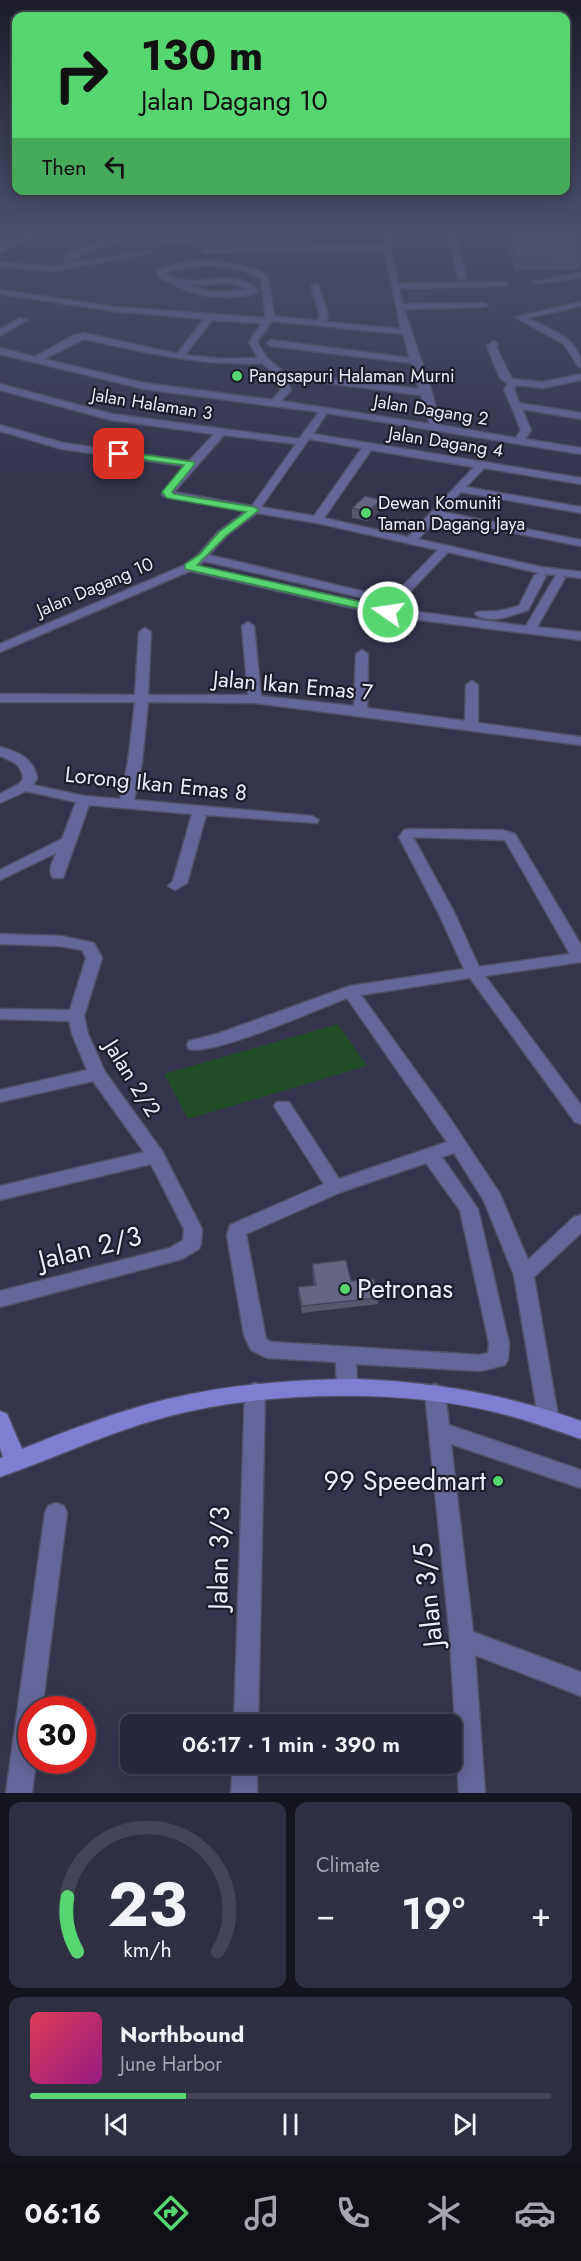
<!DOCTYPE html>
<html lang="en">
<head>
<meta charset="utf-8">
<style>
  body { margin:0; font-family:Jost,sans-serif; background:#2f2f42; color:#f1f3f6; height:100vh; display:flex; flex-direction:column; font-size:22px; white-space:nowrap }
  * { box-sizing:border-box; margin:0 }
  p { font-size:20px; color:#a4a5af }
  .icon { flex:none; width:33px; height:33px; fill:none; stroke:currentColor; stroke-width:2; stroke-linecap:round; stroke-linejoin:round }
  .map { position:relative; height:1793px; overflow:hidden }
  .panel { display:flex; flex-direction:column; gap:9px; padding:9px; background:#151520; flex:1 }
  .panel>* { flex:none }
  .hud { position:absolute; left:12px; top:12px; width:558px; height:183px; border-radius:12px; box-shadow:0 3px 15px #0003,0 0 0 2px #434454; background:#57d570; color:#111; overflow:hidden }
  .speed { position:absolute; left:18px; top:1696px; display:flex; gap:12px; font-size:30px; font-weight:700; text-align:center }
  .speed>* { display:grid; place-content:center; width:78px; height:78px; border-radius:50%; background:#27273a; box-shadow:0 3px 15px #0003,0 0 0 2px #434454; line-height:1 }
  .speed .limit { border:9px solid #d22; background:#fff; color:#111 }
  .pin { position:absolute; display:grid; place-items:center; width:51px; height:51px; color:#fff; margin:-26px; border-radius:12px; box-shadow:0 3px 9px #0006 }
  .me { position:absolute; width:66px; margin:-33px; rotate:283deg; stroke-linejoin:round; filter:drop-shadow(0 0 4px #0008) }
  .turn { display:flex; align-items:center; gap:21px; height:126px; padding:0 30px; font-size:27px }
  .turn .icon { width:78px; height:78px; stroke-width:2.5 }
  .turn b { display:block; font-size:42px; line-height:51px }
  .then { display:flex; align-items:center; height:57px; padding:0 30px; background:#0003; gap:12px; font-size:22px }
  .big { font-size:45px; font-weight:600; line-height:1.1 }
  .panel .tile { flex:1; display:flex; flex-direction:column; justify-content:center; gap:9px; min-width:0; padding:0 21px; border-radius:12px; background:#2f2f42 }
  .panel .dial { align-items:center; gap:0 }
  .dial svg { height:156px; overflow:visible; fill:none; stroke:#434454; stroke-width:7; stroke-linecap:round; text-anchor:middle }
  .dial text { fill:#f1f3f6; stroke:none }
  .song { display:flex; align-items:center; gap:18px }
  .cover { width:72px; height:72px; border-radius:9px; background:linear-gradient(135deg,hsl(350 70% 55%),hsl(310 70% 35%)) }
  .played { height:6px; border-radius:3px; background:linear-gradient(90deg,#57d570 30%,#434454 30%) }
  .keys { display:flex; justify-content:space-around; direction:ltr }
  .heat { display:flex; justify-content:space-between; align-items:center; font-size:33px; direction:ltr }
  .panel .tiles { flex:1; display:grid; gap:9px; grid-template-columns:1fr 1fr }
  .tile:last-child { grid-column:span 2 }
  .trip { position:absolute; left:120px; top:1714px; width:342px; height:60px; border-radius:12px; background:#27273a; box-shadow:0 3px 15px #0003,0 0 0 2px #434454; font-weight:600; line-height:60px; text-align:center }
  .menu { display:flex; height:96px; justify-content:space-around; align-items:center; background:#101017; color:#a4a5af }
  .menu .icon { width:42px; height:42px }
  .menu .active { color:#57d570 }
  .menu b { font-size:27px; color:#f1f3f6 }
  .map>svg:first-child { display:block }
  .green { fill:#214e29 }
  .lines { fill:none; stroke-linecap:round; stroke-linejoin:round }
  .street-casing { stroke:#515169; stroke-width:3 }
  .secondary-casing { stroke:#515169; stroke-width:3 }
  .street { fill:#65669a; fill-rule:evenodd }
  .secondary { fill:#7f7ed1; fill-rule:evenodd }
  .wall { fill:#575870 }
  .shaded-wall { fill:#47475b }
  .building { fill:#656682; stroke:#47475b; stroke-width:1.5 }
  .route { fill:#57d570; stroke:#398a49; stroke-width:1.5 }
  .poi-dot { fill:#57d570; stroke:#1d1d29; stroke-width:2 }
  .labels { text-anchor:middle; stroke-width:4.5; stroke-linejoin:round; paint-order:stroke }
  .far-poi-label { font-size:18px; fill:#ebecfc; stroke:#1d1d29; text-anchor:start }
  .far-street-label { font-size:18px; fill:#ebecfc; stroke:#1d1d29 }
  .street-label { font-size:22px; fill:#ebecfc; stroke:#1d1d29 }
  .near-street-label { font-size:27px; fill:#ebecfc; stroke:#1d1d29 }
  .near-poi-label { font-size:27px; fill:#ebecfc; stroke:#1d1d29; text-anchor:start }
</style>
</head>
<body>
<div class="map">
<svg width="581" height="1793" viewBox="0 0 581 1793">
  <rect width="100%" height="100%" fill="#34344d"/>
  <path class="green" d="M338 1024 367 1066 188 1119 164 1074Z"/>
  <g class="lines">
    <defs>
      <path id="street" d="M134 231H145L139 234 194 241 190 243 129 238 87 252 73 259 72 263 149 251 153 253 52 271 0 266V262L52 267 64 265 66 256 81 248Z
        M380 231H388V235L448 234 447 231H455L457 236 466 278 462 280 458 278 449 238 389 239 398 284 504 282 508 284 504 286 399 288 403 304 484 303 488 305 484 307 404 309 432 393 440 425 516 438 521 430 504 389 508 384 500 378 487 346 494 341 498 344 496 347 512 379 543 382 581 374V380L543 388 516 385 514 389 519 403 581 413V419L522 409 531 430 525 439 581 448V454L327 413 313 434 581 478V484L484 468 466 487 581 507V513L461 492 443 512 581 540V546L438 518 418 539 541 567 581 572V578L563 576 565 578 537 627 581 632V640L388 616 190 571 0 652V644L185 565 198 555 218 532 246 511 163 496 162 494 184 466 62 449 0 431V425L63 443 189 461 214 434 111 420 0 390V384L112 414 299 439 319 412 144 389 0 354V348L35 357 72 336 84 333 177 354 204 319 114 311 0 294V290L114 307 266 318 261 279C235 262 194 263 165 273 193 293 232 264 258 291 251 296 244 296 236 297 206 299 184 291 159 277L157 272C183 254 242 260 268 276L274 316 317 321 320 315 311 286 315 284 319 286 328 315 325 322 401 329 384 249 206 253 202 251 206 249 383 245ZM228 283 236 284 248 290 210 292 187 285ZM212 320 262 323 249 342 258 358 225 359 185 355ZM272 321 403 334 410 358 271 340 267 343 271 346 412 363 419 389 285 373 267 358 257 342ZM84 339C147 352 197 366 262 363L278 376 281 390 272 400 144 383 44 359ZM287 378 421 395 430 424 281 401 291 390ZM224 435 296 444 252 506 174 492ZM309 439 362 448 314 516 261 507ZM371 450 474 467 408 537 324 518ZM257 513 317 523 438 550 391 598 209 555 226 536ZM448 552 539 573 534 576 519 606 499 611 477 612 475 614C489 625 513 615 528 610L546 576 544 574 556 575 526 626 388 608 198 566 204 561 394 605 398 604Z
        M0 239 19 242 20 244 16 246 0 243Z
        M581 273V277L536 284 532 282Z
        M581 302V306L527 318C549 329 581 338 581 367L578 366 564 344 515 317Z
        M20 318 27 320 0 336V329Z
        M248 622 254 626 261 696 354 706 356 654 362 650 368 654 367 708 465 721 466 685 472 681 478 685V723L581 737V745L255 703 148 702 142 762 134 800 312 816 319 820 317 823 206 815 187 883 175 890 168 886 173 881 192 814 89 805 63 878H53C47 870 53 862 56 853L0 880V870L62 839 76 802 26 791 0 803V794L19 784 23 779C22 764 12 761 0 756V747C18 752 35 759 37 779L33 785 84 796 120 799 128 762 135 702H0V694L135 695 139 632 145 628 151 632 148 695H248L242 626Z
        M409 829 502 830 515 834 581 945V962L485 976 581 1105V1124L575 1122 470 978 361 995 449 1117 500 1194 528 1260 574 1217 581 1215V1233L534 1277 558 1416 555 1422 548 1425 541 1422 538 1416 514 1275 484 1201 454 1153 442 1157 478 1209 509 1343 508 1359 505 1365 480 1371 356 1364 357 1386 354 1392 347 1395 340 1392 337 1386 336 1362 267 1358 251 1350 244 1335 227 1236 230 1225 324 1184 274 1106 277 1102H289L339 1179 447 1142 347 998C318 1009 213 1056 189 1049L187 1045 189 1041 217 1034 350 986 464 969 438 912 399 837 404 830ZM413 837 505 840 570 954 479 967 454 912ZM426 1163 460 1210 489 1343 488 1353 480 1355 271 1342 266 1339 246 1234 341 1192Z
        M0 934 61 936 94 943 102 958 84 1016 88 1034 105 1072 162 1151 202 1229 201 1244 199 1249 182 1259 0 1307V1291L170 1248 183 1240 184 1229 151 1164 0 1200V1186L144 1152 93 1081 0 1102V1090L87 1070 72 1034 69 1021 0 1019V1009L70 1010 86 958 82 950 61 946 0 944Z
        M255 1383 262 1386 265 1392 258 1725H234L245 1392 248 1386Z
        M435 1384 442 1387 445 1393 449 1425 581 1470V1488L451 1444 473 1632 581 1672V1696L475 1655 485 1793H459L450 1639 425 1393 428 1387Z
        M56 1503 64 1506 67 1513 42 1710H32V1761H36L32 1793H6L45 1513 48 1506Z
        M233 1764H257V1793H231Z"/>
      <path id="secondary" d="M38 231H48L0 253V248Z
        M354 1379C435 1382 505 1394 581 1421V1439C552 1429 524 1419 495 1412 398 1388 262 1391 166 1417 109 1432 55 1458 0 1477V1458L3 1457 0 1448V1411L7 1414 22 1449C69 1430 118 1411 168 1399 229 1384 292 1380 354 1379Z"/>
    </defs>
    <use href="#street" class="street-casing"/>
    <use href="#secondary" class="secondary-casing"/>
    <use href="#street" class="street"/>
    <use href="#secondary" class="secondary"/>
  </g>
  <path class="wall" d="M501 231H581L580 269 515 271Z
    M352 508 381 509 368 521 352 518Z
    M312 1264 351 1281 378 1298V1304L302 1313 298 1293V1287L314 1285 312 1270Z"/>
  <path class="shaded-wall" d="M381 500V509L368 521V512Z"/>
  <path class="building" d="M506 231H581V248H578L581 255 516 257Z
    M365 496 381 500 368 512 352 508Z
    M346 1260 351 1281 374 1279 378 1298 302 1306 298 1287 316 1285 312 1264Z"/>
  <linearGradient id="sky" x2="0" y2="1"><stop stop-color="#1d1d2a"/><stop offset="0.48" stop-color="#4a506d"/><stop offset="1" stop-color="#4a506d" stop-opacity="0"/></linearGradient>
  <rect width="581" height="482" fill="url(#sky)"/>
  <path class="route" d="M119 451 194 462V465L172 492 174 494 254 507 259 510 226 536 197 565 388 608 394 612 388 615 185 569V564L199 555 219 532 246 512 167 498 162 492 184 465 116 456V452Z"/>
  <g class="poi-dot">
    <circle cx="237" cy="376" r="6"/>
    <circle cx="366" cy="513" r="6"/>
    <circle cx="345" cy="1289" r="6"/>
    <circle cx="498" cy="1481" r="6"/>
  </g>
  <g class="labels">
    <g class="far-poi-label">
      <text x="249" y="382">Pangsapuri Halaman Murni</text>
      <text x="378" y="509">Dewan Komuniti<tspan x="378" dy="21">Taman Dagang Jaya</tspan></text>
    </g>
    <g class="far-street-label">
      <text transform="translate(152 404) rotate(9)" y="6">Jalan Halaman 3</text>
      <text transform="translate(431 410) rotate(9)" y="6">Jalan Dagang 2</text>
      <text transform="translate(446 442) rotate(9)" y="6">Jalan Dagang 4</text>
      <text transform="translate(95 587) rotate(-23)" y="6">Jalan Dagang 10</text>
    </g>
    <g class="street-label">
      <text transform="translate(293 685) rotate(5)" y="8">Jalan Ikan Emas 7</text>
      <text transform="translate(156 783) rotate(6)" y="8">Lorong Ikan Emas 8</text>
      <text transform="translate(133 1078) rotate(58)" y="8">Jalan 2/2</text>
    </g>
    <g class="near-street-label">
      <text transform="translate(90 1248) rotate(-14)" y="9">Jalan 2/3</text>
      <text transform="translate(219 1558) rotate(-89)" y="9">Jalan 3/3</text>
      <text transform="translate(428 1595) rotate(-96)" y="9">Jalan 3/5</text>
    </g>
    <g class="near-poi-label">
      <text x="357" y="1298">Petronas</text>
      <text x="486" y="1490" text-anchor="end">99 Speedmart</text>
    </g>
  </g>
</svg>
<div class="speed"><div class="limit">30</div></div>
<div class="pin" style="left:119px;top:454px;background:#d93025"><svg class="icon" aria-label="arrive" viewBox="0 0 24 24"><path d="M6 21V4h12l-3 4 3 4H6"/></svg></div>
<svg class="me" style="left:388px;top:612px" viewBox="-20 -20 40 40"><circle r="17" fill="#57d570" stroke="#fff" stroke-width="3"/><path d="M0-11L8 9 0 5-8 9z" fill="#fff"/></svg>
<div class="trip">06:17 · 1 min · 390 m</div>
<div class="hud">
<div class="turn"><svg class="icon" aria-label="right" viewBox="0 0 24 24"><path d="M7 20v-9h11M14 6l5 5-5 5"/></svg><div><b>130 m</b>Jalan Dagang 10</div></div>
<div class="then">Then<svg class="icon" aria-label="left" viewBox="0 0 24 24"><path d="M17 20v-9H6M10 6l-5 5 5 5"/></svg></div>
</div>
</div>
<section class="panel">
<div class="tiles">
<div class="tile dial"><svg viewBox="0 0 100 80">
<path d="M14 69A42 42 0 1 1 86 69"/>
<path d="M14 69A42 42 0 0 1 9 41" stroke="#57d570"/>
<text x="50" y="56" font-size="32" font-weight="700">23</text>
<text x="50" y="72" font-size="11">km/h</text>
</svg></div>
<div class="tile"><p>Climate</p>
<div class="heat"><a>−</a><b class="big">19°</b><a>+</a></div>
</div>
<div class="tile">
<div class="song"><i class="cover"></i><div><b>Northbound</b><p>June Harbor</p></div></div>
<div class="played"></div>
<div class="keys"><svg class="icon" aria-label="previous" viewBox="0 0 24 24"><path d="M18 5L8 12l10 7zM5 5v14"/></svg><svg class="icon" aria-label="pause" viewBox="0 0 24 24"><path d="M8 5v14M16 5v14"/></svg><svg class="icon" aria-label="next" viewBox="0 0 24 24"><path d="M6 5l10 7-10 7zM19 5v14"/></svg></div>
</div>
</div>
</section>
<nav class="menu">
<b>06:16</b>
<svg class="icon active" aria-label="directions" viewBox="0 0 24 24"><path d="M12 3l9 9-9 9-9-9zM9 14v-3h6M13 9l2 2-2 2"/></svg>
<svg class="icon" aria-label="music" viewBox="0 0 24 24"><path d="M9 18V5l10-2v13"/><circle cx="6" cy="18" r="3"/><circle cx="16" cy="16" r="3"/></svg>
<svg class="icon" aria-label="phone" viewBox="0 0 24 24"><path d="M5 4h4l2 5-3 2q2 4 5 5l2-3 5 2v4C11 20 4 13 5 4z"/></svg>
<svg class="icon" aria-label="climate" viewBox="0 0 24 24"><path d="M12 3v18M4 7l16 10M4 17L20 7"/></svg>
<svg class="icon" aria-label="car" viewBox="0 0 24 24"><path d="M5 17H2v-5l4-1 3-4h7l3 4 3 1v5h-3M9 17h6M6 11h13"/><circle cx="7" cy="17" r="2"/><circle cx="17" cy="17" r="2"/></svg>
</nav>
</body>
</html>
